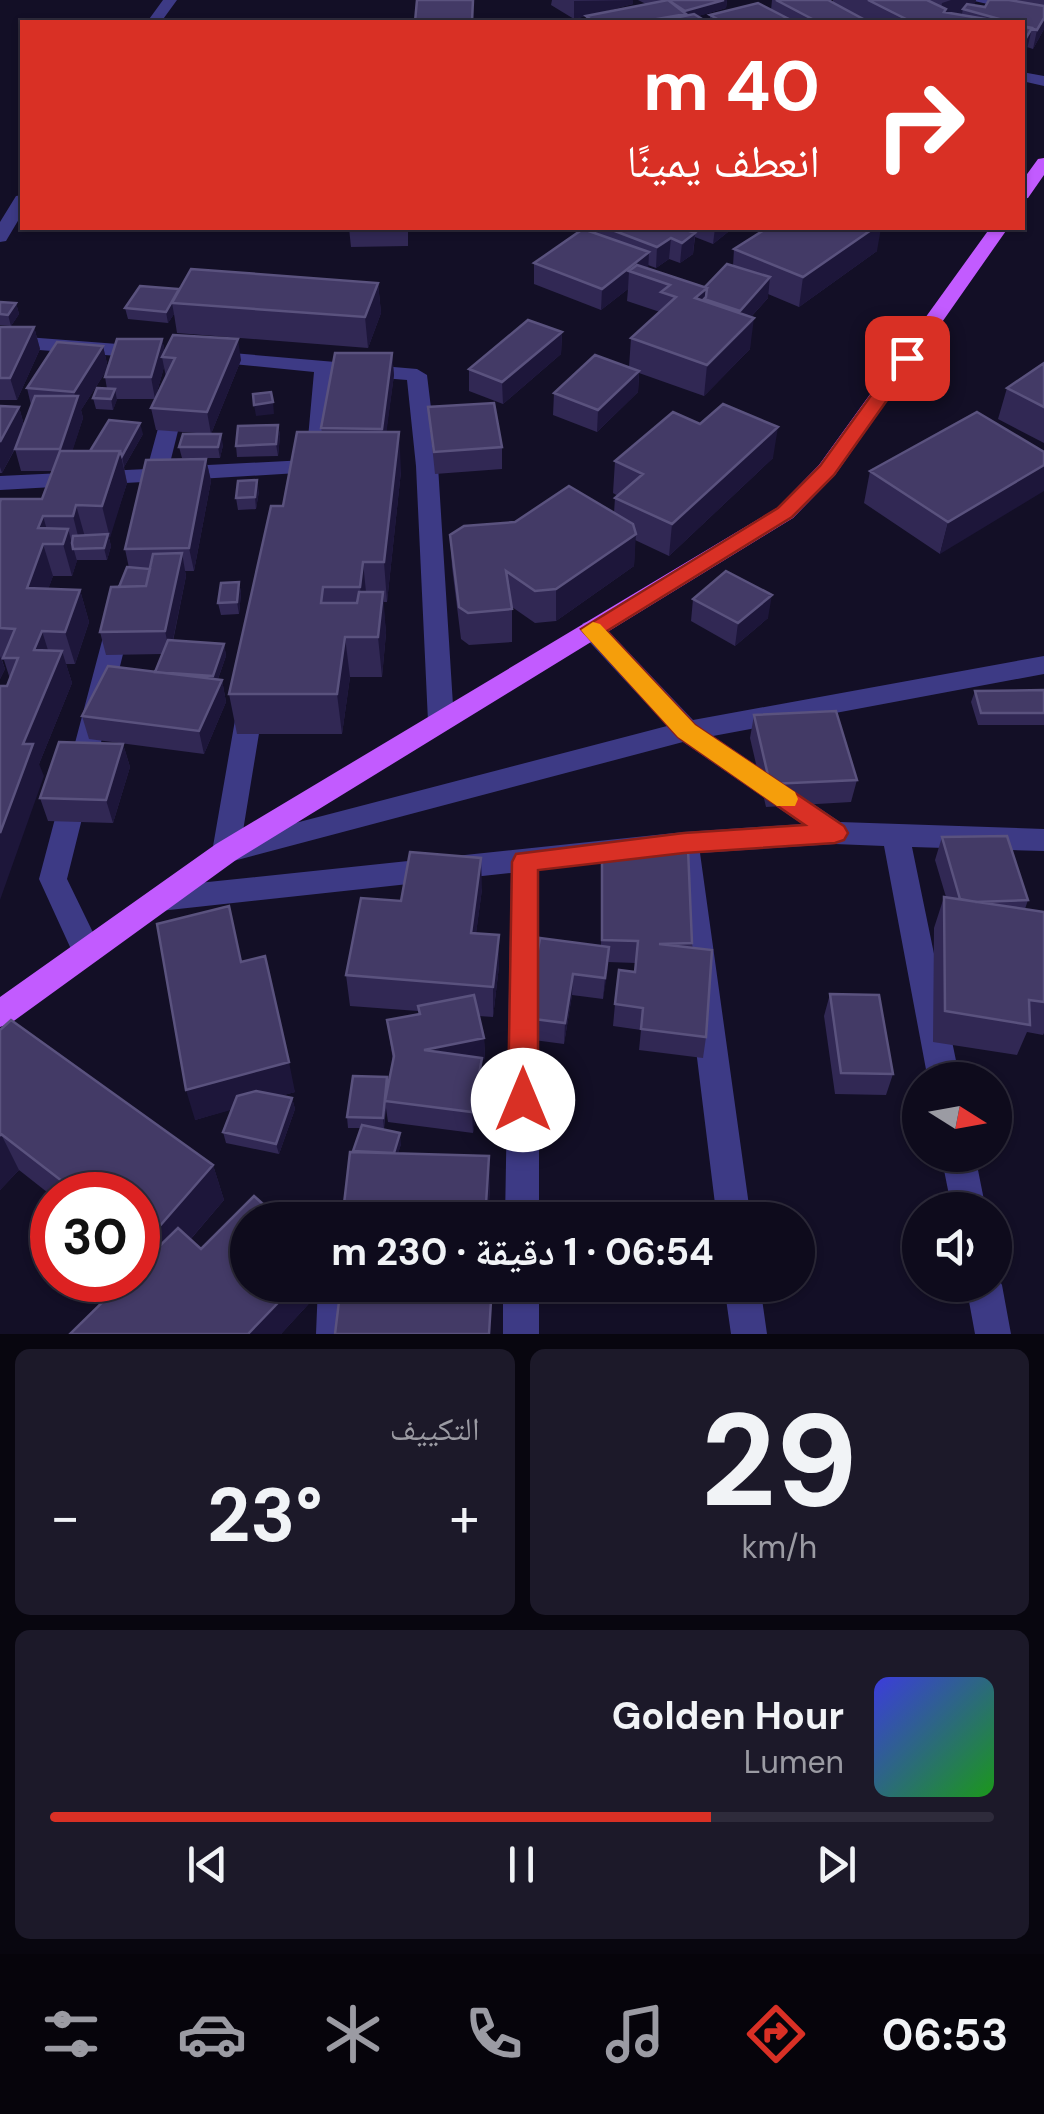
<!DOCTYPE html>
<html lang="ar">
<head>
<meta charset="utf-8">
<style>
  body { margin:0; font-family:"DM Sans","Noto Naskh Arabic",sans-serif; background:#1c1929; color:#f1f3f6; direction:rtl; height:100vh; display:flex; flex-direction:column; font-size:38px; white-space:nowrap }
  * { box-sizing:border-box; margin:0 }
  p { font-size:32px; color:#9b9ba3 }
  .icon { flex:none; width:55px; height:55px; fill:none; stroke:currentColor; stroke-width:2; stroke-linecap:round; stroke-linejoin:round }
  .map { position:relative; height:1334px; overflow:hidden; direction:ltr }
  .drawer { display:flex; flex-direction:column; gap:15px; padding:15px; background:#08060f; flex:1 }
  .drawer>* { flex:none }
  .guide { position:absolute; left:20px; top:20px; width:1005px; height:210px; border-radius:0px; box-shadow:0 2px 8px #0004,0 0 0 2px #2e2b3b; direction:rtl; background:#d93025; color:#fff; overflow:hidden }
  .needle { width:65px; rotate:101deg }
  .buttons { position:absolute; left:902px; top:1062px; display:grid; gap:20px }
  .buttons a { display:grid; place-items:center; width:110px; height:110px; border-radius:50%; background:#0e0b1c; box-shadow:0 2px 8px #0004,0 0 0 2px #2e2b3b; font-size:50px }
  .speed { position:absolute; left:30px; top:1172px; display:flex; gap:20px; font-size:50px; font-weight:700; text-align:center }
  .speed>* { display:grid; place-content:center; width:130px; height:130px; border-radius:50%; background:#0e0b1c; box-shadow:0 2px 8px #0004,0 0 0 2px #2e2b3b; line-height:1 }
  .speed .limit { border:15px solid #d22; background:#fff; color:#111 }
  .pin { position:absolute; display:grid; place-items:center; width:85px; height:85px; color:#fff; margin:-42px; border-radius:20px; box-shadow:0 5px 15px #0006 }
  .me { position:absolute; width:110px; margin:-55px; rotate:0deg; stroke-linejoin:round; filter:drop-shadow(0 0 8px #0008) }
  .turn { display:flex; align-items:center; gap:35px; height:210px; padding:0 40px; font-size:45px }
  .turn .icon { width:130px; height:130px; stroke-width:2.5 }
  .turn b { display:block; font-size:70px; line-height:85px }
  .big { font-size:75px; font-weight:700; line-height:1.1 }
  .drawer .tile { flex:1; display:flex; flex-direction:column; justify-content:center; gap:15px; min-width:0; padding:0 35px; border-radius:15px; background:#1c1929 }
  .drawer .dial { align-items:center; gap:0 }
  .dial b { font-size:130px; line-height:1 }
  .song { display:flex; align-items:center; gap:30px }
  .cover { width:120px; height:120px; border-radius:15px; background:linear-gradient(135deg,hsl(240 70% 55%),hsl(120 70% 35%)) }
  .played { height:10px; border-radius:5px; background:linear-gradient(90deg,#d93025 70%,#2e2b3b 70%) }
  .keys { display:flex; justify-content:space-around; direction:ltr }
  .heat { display:flex; justify-content:space-between; align-items:center; font-size:55px; direction:ltr }
  .drawer .tiles { flex:1; display:grid; gap:15px; grid-template-columns:1fr 1fr }
  .tile:last-child { grid-column:span 2 }
  .trip { position:absolute; left:230px; top:1202px; width:585px; height:100px; border-radius:50px; background:#0e0b1c; box-shadow:0 2px 8px #0004,0 0 0 2px #2e2b3b; font-weight:700; line-height:100px; text-align:center; direction:rtl }
  .tab-bar { display:flex; height:160px; justify-content:space-around; align-items:center; background:#06040b; color:#9b9ba3 }
  .tab-bar .icon { width:70px; height:70px }
  .tab-bar .selected { color:#d93025 }
  .tab-bar b { font-size:45px; color:#f1f3f6 }
  .map>svg:first-child { display:block }
  .lines { fill:none; stroke-linecap:round; stroke-linejoin:round }
  .minor { fill:#3d3a85; fill-rule:evenodd }
  .major { fill:#c25bff; fill-rule:evenodd }
  .wall { fill:#312854 }
  .shaded-wall { fill:#1d163a }
  .building { fill:#433a66; stroke:#5a527e; stroke-width:2.5 }
  .route { fill:#d93025; stroke:#8d1f18; stroke-width:2.5 }
  .slow { fill:#f59e0b }
</style>
</head>
<body>
<div class="map">
<svg width="1044" height="1334" viewBox="0 0 1044 1334">
  <rect width="100%" height="100%" fill="#130f26"/>
  <g class="lines">
    <path class="minor" d="M163 0H177L161 22H147Z
      M970 0H999L1044 9V17Z
      M1022 72 1044 76V86L1022 81Z
      M22 195V214L6 241 0 242V222L16 196Z
      M0 335 144 346 154 352 144 358 0 347Z
      M209 351 417 369 427 375 438 466 454 721 450 728H432L428 721 416 466 407 380 334 374 330 471 166 481 160 496 152 498 141 491 143 482 0 490V476L147 469 166 399 176 393 186 399 169 467 306 460 314 372 202 361 199 357Z
      M119 614 131 622 67 879 102 951 98 960 87 963 76 960 39 879 107 622Z
      M592 621 601 623 693 720 1044 656V674L713 736 840 822 1044 829V851L912 847 960 1080H928L884 846 835 844 700 853 751 1220H717L672 855 539 870V1220H505L511 873 160 911 150 907 146 899 150 891 160 887 684 832 802 824 683 742 226 863 216 860 212 852 238 703 242 696H260L264 703 242 837 667 726 583 635 580 629 583 623Z
      M941 1155H975L986 1210H952Z
      M995 1272 1002 1285 1011 1334H975L966 1285H995Z
      M318 1285H354L352 1334H316Z
      M503 1285H539V1334H503Z
      M724 1285H760L767 1334H731Z"/>
    <path class="major" d="M1044 158V175L1028 198 1022 199V181L1038 159Z
      M990 228H1008L835 475 793 518 236 860 11 1023 0 1027V997L216 844 777 508 819 465Z"/>
  </g>
  <path class="wall" d="M552 0H633V4L589 15 646 4 638 0H727L726 8 698 16 707 22H586V16L574 19 551 5Z
    M772 0H828L833 3V0H976L974 5 985 7 989 0H1044V29L1033 49 1027 47 1022 60V22H710V15L771 10Z
    M349 228H408V246L351 247Z
    M595 228H733L713 244 695 237 693 254 680 263 669 259 656 268 648 265V268L705 287 733 266 734 249 877 251 799 307 768 294V298L751 317 750 349 704 396 639 373 638 392 597 432 553 415 554 393 629 367 631 338 660 312 627 301 628 289 601 310 534 284V263L595 233Z
    M378 283 381 313 368 348 177 333 174 314 168 323 128 319 125 308 179 289Z
    M0 302 16 303 19 314 11 326 0 325Z
    M0 327H34L40 349 17 400H0Z
    M562 332 561 354 503 404 469 391V369Z
    M162 339 165 353 241 360 211 434 223 445 220 458H182L179 447 210 434 156 430 151 408 166 377 164 367 155 399H117L113 410 96 409 93 398 107 389 105 377 108 368 81 410 83 418 72 451H90L143 434 124 467 127 483 109 538 111 546 107 560H77L72 576H53L48 589 80 590 89 622 75 664H66L72 683 39 764 44 776 7 686 10 679 4 660H2L5 669 0 679V502L42 499 53 471H21L15 449 2 473H0V406L19 407 24 425 31 405 27 388 103 346 108 368Z
    M392 353 394 375 386 432 401 471 387 602H383L386 633 382 677H350L342 734H237L229 694 322 432 321 428Z
    M1044 363V443L998 419 1007 388Z
    M428 407 502 447V469L435 474Z
    M977 412 940 554 864 503 870 471Z
    M278 425 280 436 278 456 237 457 236 446Z
    M773 458 669 556 635 540 634 566 556 621 535 623 512 607V642L469 645 461 639 452 567 450 535 614 513 615 498 618 496 613 493 615 461Z
    M206 459 211 481 194 571H185L186 576 173 641 224 644 226 656 218 679 222 680 226 702 204 754 89 739 82 716 156 672 162 654 106 655 100 632 129 568 125 549Z
    M259 491 256 509 238 510 236 498Z
    M239 582 241 593 239 614 221 615 218 603Z
    M693 599 768 618 735 646 691 621Z
    M1044 690V725H978L971 702 975 691Z
    M754 715 857 780 851 802 766 807 750 738Z
    M123 744 130 767 113 823 48 821 40 798Z
    M942 837 1028 900 1025 909 1044 912V1033L1043 1035 1027 1032 1017 1055 933 1042 934 928 944 897H946L935 860Z
    M602 846 692 943 706 1037 703 1058 639 1050 641 1030 613 1026 615 1004 635 972 636 963 608 962 603 999 572 995 564 1044 526 1039V1018L601 946Z
    M482 889 476 933 499 935V966L493 1017 479 1016 484 1038 485 1059 482 1060V1079L473 1133 388 1122 386 1108 384 1129 401 1144 398 1153 490 1185 488 1220H347L344 1204 353 1152 361 1128H348L347 1117 388 1087 393 1061 387 1020 419 1014 418 1011 350 1006 346 975 401 901Z
    M241 962 295 1092 280 1096 292 1098 295 1109 279 1154 226 1143 223 1132 232 1109 195 1120Z
    M830 994 893 1074 886 1095 835 1094 824 1016Z
    M0 1030 213 1165 224 1200 190 1240 201 1249 248 1285H326L281 1334H70L140 1265 138 1262V1195L52 1196 19 1170 0 1190Z"/>
  <path class="shaded-wall" d="M633 0V4L574 19V1Z
    M724 0H727L726 8 685 20V22H640L685 14V11Z
    M951 0H976L973 11 963 9 962 14 938 21 942 3Z
    M1044 18V29L1033 49 1037 30Z
    M1032 28 1026 54 1022 60V45Z
    M715 228H733L713 244Z
    M874 228H881L877 251 799 307 803 277Z
    M695 233 693 254 680 263 682 243Z
    M671 238 669 259 656 268 657 247Z
    M649 252 648 274 629 271 628 289 601 310 602 289Z
    M770 277 768 298 737 332 740 311Z
    M378 283 381 313 368 348 365 317Z
    M707 288 701 321 695 298Z
    M16 303 19 314 11 326 8 315Z
    M172 303 174 314 168 323 166 312Z
    M754 318 750 349 704 396 707 365Z
    M34 327 40 349 17 400 10 378Z
    M562 332 561 354 503 404 502 382Z
    M162 339 166 358 162 357 164 367 155 399 151 377Z
    M238 339 241 360 211 434 207 412Z
    M103 346 108 368 81 410 83 418 66 471 60 449 76 401 74 392Z
    M392 353 394 375 384 451 382 429Z
    M639 371 638 392 597 432 598 410Z
    M115 389 117 400 113 410 111 399Z
    M273 402 274 414 256 416 254 405Z
    M19 407 25 429 2 473 0 467V442Z
    M140 423 143 434 124 467 122 456Z
    M278 425 280 436 278 456 276 444Z
    M778 427 773 458 669 556 672 524Z
    M399 432 401 471 387 602 384 562Z
    M221 434 223 445 220 458 218 447Z
    M120 451 127 483 110 538 102 506Z
    M206 459 211 481 194 571 189 548Z
    M1044 465V491L940 554 948 522Z
    M257 480 259 491 256 509 255 497Z
    M76 505 85 537 81 548 73 516Z
    M43 516 51 544H43L53 576 37 621 27 588 38 528Z
    M68 529 77 561 72 576 63 544Z
    M108 534 111 546 107 560 104 548Z
    M636 534 634 566 556 621V589Z
    M182 553 186 576 170 654 165 631Z
    M363 562 367 602 364 627 360 587Z
    M239 582 241 593 239 614 237 602Z
    M80 590 89 622 75 664 65 632Z
    M383 592 386 633 382 677 378 637Z
    M772 595 768 618 735 646 738 623Z
    M42 631 52 663 34 650Z
    M345 637 350 677 342 734 337 694Z
    M224 644 226 656 215 687 213 676Z
    M62 651 72 683 39 764 44 776 0 900V833L23 744Z
    M0 656 5 669 0 679Z
    M222 680 226 702 204 754 199 731Z
    M123 744 130 767 113 823 106 800Z
    M481 858 482 889 472 964 471 933Z
    M499 935V966L493 1017V987Z
    M609 947 608 969 603 999 605 978Z
    M573 974 572 995 564 1044 565 1023Z
    M484 1038 485 1059 482 1060V1079L473 1133 472 1112 424 1050Z
    M289 1062 295 1092 195 1120 186 1090Z
    M387 1077 388 1088 385 1101 384 1129 383 1118Z
    M292 1098 295 1109 279 1154 276 1144Z
    M400 1133 401 1144 393 1170 392 1160Z
    M1 1134 19 1170 0 1190V1136Z
    M489 1156 490 1185 488 1220H485Z
    M213 1165 224 1200 157 1278 144 1244Z
    M295 1285H326L281 1334H248Z"/>
  <path class="building" d="M417 0H473L472 22H415Z
    M668 0 686 14 640 22H594L586 16Z
    M668 0H724L685 11Z
    M776 0H828L863 19 853 22H818Z
    M868 0H927L946 9 944 12 1003 22H912Z
    M989 0H1009L1044 6V18L1037 30 1022 26V22H1010L963 9 967 4 985 7Z
    M758 3 787 18 771 22H723L710 15Z
    M694 14 707 22H655Z
    M1022 26 1032 28 1022 45Z
    M607 228H681L695 233 682 243 671 238 657 247Z
    M767 228H874L803 277 734 249Z
    M583 229 649 252 602 289 534 263Z
    M727 264 770 277 740 311 704 299 706 297 707 288 705 287Z
    M637 265 707 288 695 298 754 318 707 365 631 338 676 297 661 292 670 285 629 271Z
    M191 269 378 283 365 317 172 303Z
    M140 286 179 289 166 312 125 308Z
    M0 302 16 303 8 315 0 314Z
    M528 320 562 332 502 382 469 369Z
    M0 327H34L10 378H0Z
    M173 335 238 339 207 412 151 408 175 358 162 357Z
    M117 339H162L151 377H105Z
    M57 342 103 346 74 392 27 388Z
    M335 353H392L382 429 321 428Z
    M595 355 639 371 598 410 554 393Z
    M1044 363V407L1007 388Z
    M97 388 115 389 111 399 93 398Z
    M271 392 273 402 254 405 253 394Z
    M35 396H78L60 449H15Z
    M494 403 502 447 434 452 428 407Z
    M723 404 778 427 672 524 615 498 643 474 615 461 673 412 700 424Z
    M0 406 19 407 0 442Z
    M977 412 1044 452V465L948 522 870 471Z
    M109 420 140 423 122 456 120 451H90Z
    M278 425 276 444 236 446 238 426Z
    M297 432H399L384 562H363L360 587H323L321 603H357L359 592H383L378 637H345L337 694H229L271 506H283Z
    M183 434H221L218 447H179Z
    M60 451H120L102 506 76 505 73 516H43L38 528 68 529 63 544H43L27 588 80 590 65 632 42 631 34 650 62 651 23 744H33L0 833V686H7L18 658H3L15 629 0 628V502L1 499H42Z
    M206 459 189 548 125 549 146 460Z
    M257 480 255 497 236 498 238 481Z
    M569 486 633 524 636 534 556 589 535 591 506 571 512 609 468 613 459 607 450 535 464 526 515 522Z
    M108 534 104 548 73 549 72 543 73 536Z
    M182 553 165 631 100 632 111 587 146 586 153 554Z
    M127 567 150 569 146 586 119 587Z
    M726 571 772 595 738 623 693 599Z
    M239 582 237 602 218 603 221 583Z
    M168 640 224 644 213 676 155 672Z
    M108 666 222 680 199 731 82 716Z
    M1044 690V713H981L975 691Z
    M836 711 857 780 770 784 754 715Z
    M59 742 123 744 106 800 40 798Z
    M1007 836 1028 900 976 902 960 899 942 837Z
    M602 846 688 849 692 943 659 944 712 950 706 1037 641 1029 643 1008 615 1004 619 970 635 972 638 941 602 940Z
    M410 852 481 858 471 933 499 935 493 987 346 975 361 898 401 901Z
    M944 897 1044 912V1002L1029 1000 1030 1025 945 1011Z
    M229 906 241 962 265 956 289 1062 186 1090 157 924Z
    M540 938 609 947 605 978 573 974 565 1023 526 1018Z
    M830 994 879 995 893 1074 841 1073Z
    M474 995 484 1038 424 1050 482 1058 472 1112 385 1101 394 1056 387 1020 420 1014 418 1006Z
    M11 1020 213 1165 144 1244 138 1239V1195H80L1 1134 0 1136V1030Z
    M353 1076 387 1077 383 1118 347 1117Z
    M256 1091 292 1098 276 1144 223 1132 237 1096Z
    M362 1125 400 1133 394 1153 353 1151Z
    M350 1152 489 1156 485 1220H349L351 1205 344 1204Z
    M254 1196 281 1220H248V1285H295L248 1334H70L125 1280H138V1267L178 1228 201 1249Z
    M341 1285H481L480 1301H491L489 1334H335Z"/>
  <path class="route" d="M907 353 916 358 914 362 834 475 792 517 607 631 695 725 844 826 848 833 844 840 835 843 684 853 538 870V1100L533 1110 523 1114 513 1110 508 1100 512 862 516 854 684 833 805 825 678 737 581 629 778 508 820 466 901 354Z"/>
  <path class="slow" d="M593 622 600 624 695 725 795 792 798 799 795 806H777L678 737 585 635 581 630Z"/>
</svg>
<div class="buttons">
<a><svg class="needle" viewBox="-14 -14 28 28"><path d="M0-13l5 13h-10z" fill="#e53935"/><path d="M0 13l5-13h-10z" fill="#9b9ba3"/></svg></a>
<a><svg class="icon" aria-label="sound" viewBox="0 0 24 24"><path d="M4 9h4l5-4v14l-5-4H4zM17 9q2 3 0 6"/></svg></a>
</div>
<div class="speed"><div class="limit">30</div></div>
<div class="pin" style="left:907px;top:358px;background:#d93025"><svg class="icon" aria-label="arrive" viewBox="0 0 24 24"><path d="M6 21V4h12l-3 4 3 4H6"/></svg></div>
<svg class="me" style="left:523px;top:1100px" viewBox="-20 -20 40 40"><circle r="19" fill="#fff"/><path d="M0-13L10 11 0 6-10 11z" fill="#d93025"/></svg>
<div class="trip">06:54 · 1 دقيقة · 230 m</div>
<div class="guide">
<div class="turn"><svg class="icon" aria-label="right" viewBox="0 0 24 24"><path d="M7 20v-9h11M14 6l5 5-5 5"/></svg><div><b>40 m</b>انعطف يمينًا</div></div>
</div>
</div>
<section class="drawer">
<div class="tiles">
<div class="tile dial"><b>29</b><p>km/h</p></div>
<div class="tile"><p>التكييف</p>
<div class="heat"><a>−</a><b class="big">23°</b><a>+</a></div>
</div>
<div class="tile">
<div class="song"><i class="cover"></i><div><b>Golden Hour</b><p>Lumen</p></div></div>
<div class="played"></div>
<div class="keys"><svg class="icon" aria-label="previous" viewBox="0 0 24 24"><path d="M18 5L8 12l10 7zM5 5v14"/></svg><svg class="icon" aria-label="pause" viewBox="0 0 24 24"><path d="M8 5v14M16 5v14"/></svg><svg class="icon" aria-label="next" viewBox="0 0 24 24"><path d="M6 5l10 7-10 7zM19 5v14"/></svg></div>
</div>
</div>
</section>
<nav class="tab-bar">
<b>06:53</b>
<svg class="icon selected" aria-label="directions" viewBox="0 0 24 24"><path d="M12 3l9 9-9 9-9-9zM9 14v-3h6M13 9l2 2-2 2"/></svg>
<svg class="icon" aria-label="music" viewBox="0 0 24 24"><path d="M9 18V5l10-2v13"/><circle cx="6" cy="18" r="3"/><circle cx="16" cy="16" r="3"/></svg>
<svg class="icon" aria-label="phone" viewBox="0 0 24 24"><path d="M5 4h4l2 5-3 2q2 4 5 5l2-3 5 2v4C11 20 4 13 5 4z"/></svg>
<svg class="icon" aria-label="climate" viewBox="0 0 24 24"><path d="M12 3v18M4 7l16 10M4 17L20 7"/></svg>
<svg class="icon" aria-label="car" viewBox="0 0 24 24"><path d="M5 17H2v-5l4-1 3-4h7l3 4 3 1v5h-3M9 17h6M6 11h13"/><circle cx="7" cy="17" r="2"/><circle cx="17" cy="17" r="2"/></svg>
<svg class="icon" aria-label="filters" viewBox="0 0 24 24"><path d="M4 7h16M4 17h16"/><circle cx="9" cy="7" r="2"/><circle cx="15" cy="17" r="2"/></svg>
</nav>
</body>
</html>
